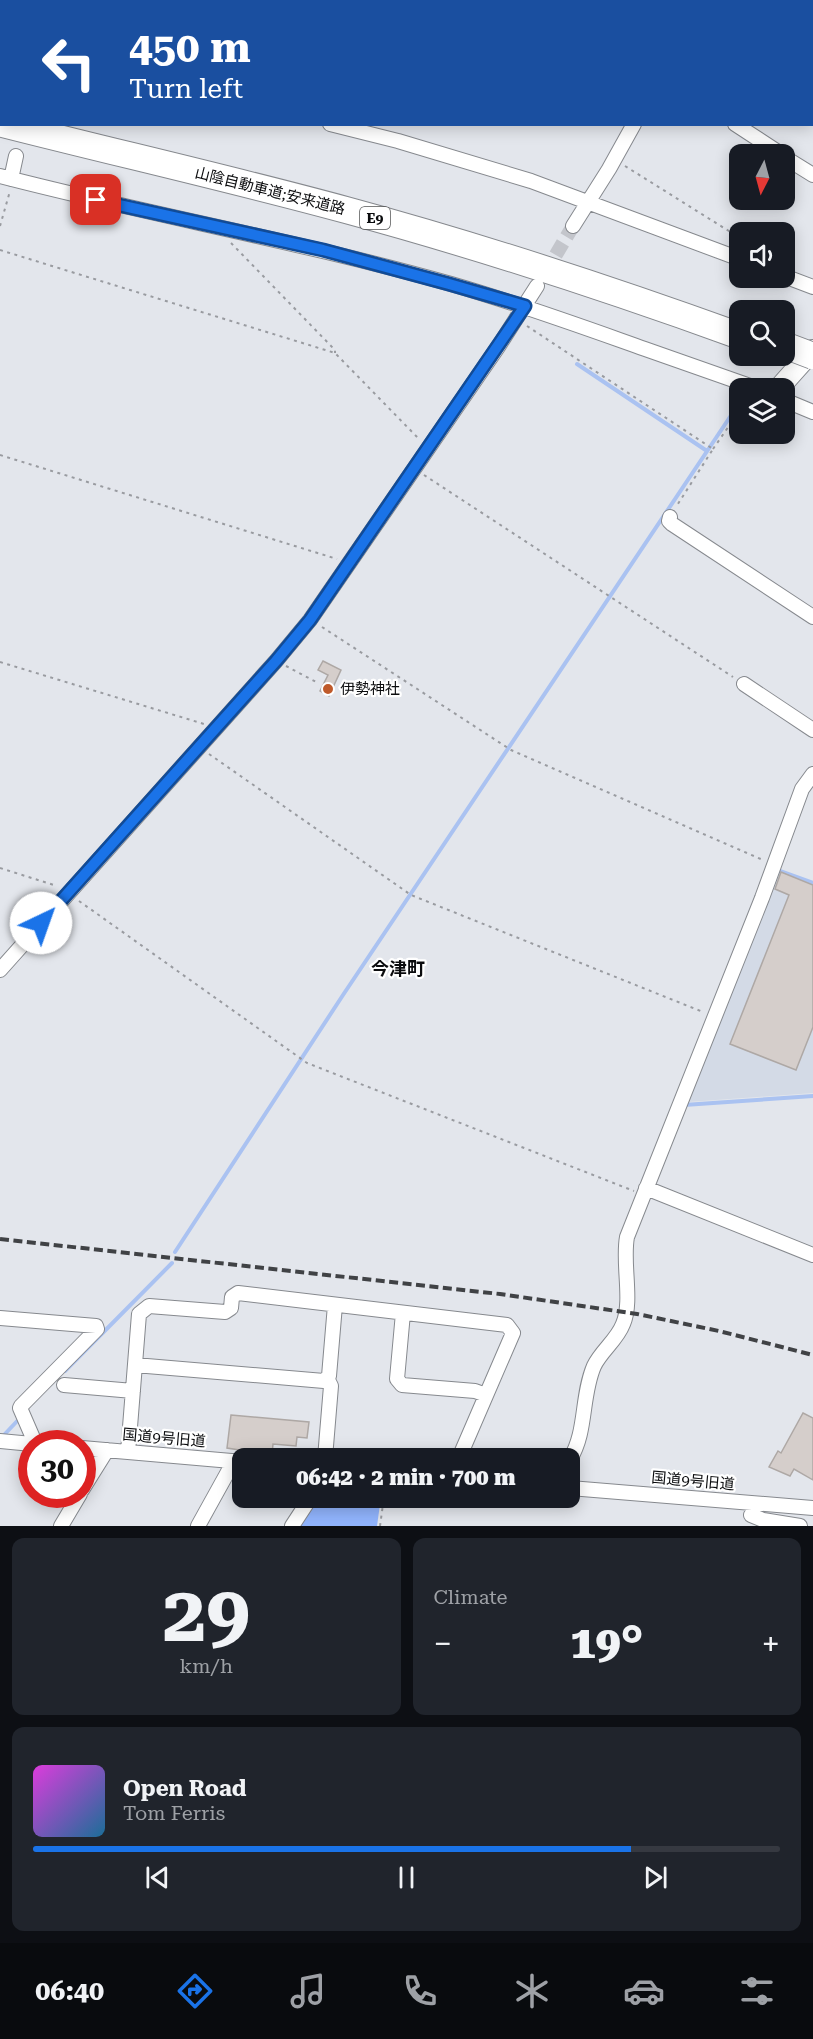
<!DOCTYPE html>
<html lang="en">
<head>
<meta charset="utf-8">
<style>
  body { margin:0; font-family:"Roboto Serif","Noto Sans JP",serif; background:#20242c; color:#f1f3f6; height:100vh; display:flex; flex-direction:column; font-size:22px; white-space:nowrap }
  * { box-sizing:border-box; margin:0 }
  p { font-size:20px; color:#9ea1a6 }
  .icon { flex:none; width:33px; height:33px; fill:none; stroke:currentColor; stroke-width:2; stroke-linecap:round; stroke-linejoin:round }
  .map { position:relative; height:1526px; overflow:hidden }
  .panel { display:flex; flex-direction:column; gap:12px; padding:12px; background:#0d0f14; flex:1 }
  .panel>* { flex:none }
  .hud { position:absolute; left:0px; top:0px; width:813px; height:126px; box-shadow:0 3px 15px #0003; background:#1a4fa0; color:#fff; overflow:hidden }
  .needle { width:39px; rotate:186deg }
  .controls { position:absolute; left:729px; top:144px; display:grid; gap:12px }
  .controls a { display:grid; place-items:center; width:66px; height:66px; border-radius:12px; background:#171b24; box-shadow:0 3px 15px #0003; font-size:30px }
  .speed { position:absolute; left:18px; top:1430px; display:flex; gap:12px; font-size:30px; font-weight:700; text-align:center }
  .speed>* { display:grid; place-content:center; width:78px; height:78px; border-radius:50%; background:#171b24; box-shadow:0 3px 15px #0003; line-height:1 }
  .speed .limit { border:9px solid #d22; background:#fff; color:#111 }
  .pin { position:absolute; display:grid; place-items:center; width:51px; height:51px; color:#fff; margin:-26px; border-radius:12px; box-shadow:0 3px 9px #0006 }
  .me { position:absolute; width:66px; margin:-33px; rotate:42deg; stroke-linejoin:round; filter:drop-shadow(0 0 4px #0008) }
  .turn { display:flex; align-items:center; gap:21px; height:126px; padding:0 30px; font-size:27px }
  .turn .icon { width:78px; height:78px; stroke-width:2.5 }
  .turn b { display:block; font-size:42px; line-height:51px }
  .big { font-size:45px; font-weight:800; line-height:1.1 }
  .panel .widget { flex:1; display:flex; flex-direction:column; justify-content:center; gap:9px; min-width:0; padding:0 21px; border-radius:12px; background:#20242c }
  .panel .dial { align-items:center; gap:0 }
  .dial b { font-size:78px; line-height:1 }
  .song { display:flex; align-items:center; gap:18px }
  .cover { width:72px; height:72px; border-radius:9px; background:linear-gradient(135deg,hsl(300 70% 55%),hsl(200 70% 35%)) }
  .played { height:6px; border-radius:3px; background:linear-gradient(90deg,#1a73e8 80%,#363941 80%) }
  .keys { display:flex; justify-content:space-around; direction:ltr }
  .heat { display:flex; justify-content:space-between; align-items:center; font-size:33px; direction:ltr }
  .panel .tiles { flex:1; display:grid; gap:12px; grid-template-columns:1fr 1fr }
  .widget:last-child { grid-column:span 2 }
  .trip { position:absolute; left:232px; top:1448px; width:348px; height:60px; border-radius:12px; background:#171b24; box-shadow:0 3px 15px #0003; font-weight:800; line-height:60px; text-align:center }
  .tab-bar { display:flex; height:96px; justify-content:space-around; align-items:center; background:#090b0e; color:#9ea1a6 }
  .tab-bar .icon { width:42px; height:42px }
  .tab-bar .on { color:#1a73e8 }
  .tab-bar b { font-size:27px; color:#f1f3f6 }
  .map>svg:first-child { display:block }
  .built { fill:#d3dae6 }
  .green { fill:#91b4fd }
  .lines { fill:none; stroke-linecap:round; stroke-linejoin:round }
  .stream { stroke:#aac2f1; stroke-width:4 }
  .building { fill:#d5cecb; stroke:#aea8a5; stroke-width:1.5 }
  .street-tunnel { stroke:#c3c5cb; stroke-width:14; stroke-dasharray:14 7; stroke-linecap:butt }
  .street-casing { stroke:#86898e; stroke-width:16 }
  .secondary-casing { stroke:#86898e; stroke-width:22 }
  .highway-casing { stroke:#86898e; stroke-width:28 }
  .path { stroke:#999ba0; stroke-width:2; stroke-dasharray:3 4.5; stroke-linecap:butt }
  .street { stroke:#fff; stroke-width:14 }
  .secondary { stroke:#fff; stroke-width:20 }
  .highway { stroke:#fff; stroke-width:26 }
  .rail { stroke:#404245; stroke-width:4; stroke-dasharray:9 4.5; stroke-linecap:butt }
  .highway-bridge-casing { stroke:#86898e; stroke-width:28; stroke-linecap:butt }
  .highway-bridge { stroke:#fff; stroke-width:26 }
  .route-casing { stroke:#114b97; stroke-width:15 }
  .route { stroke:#1a73e8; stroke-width:10 }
  .poi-dot { fill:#bf5a2a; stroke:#fff; stroke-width:2 }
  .labels { text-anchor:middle; stroke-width:4.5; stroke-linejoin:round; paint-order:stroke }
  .shield { fill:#fff; stroke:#545556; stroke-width:1.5 }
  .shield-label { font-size:14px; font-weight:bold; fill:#0b0c0e }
  .street-label { font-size:15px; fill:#0b0c0e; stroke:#fff }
  .poi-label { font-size:15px; fill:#0b0c0e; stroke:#fff; text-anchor:start }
  .quarter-label { font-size:18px; font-weight:bold; fill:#0b0c0e; stroke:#fff }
</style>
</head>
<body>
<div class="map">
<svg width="813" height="1526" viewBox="0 0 813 1526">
  <rect width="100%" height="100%" fill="#e3e6ec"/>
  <path class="built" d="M778 871 813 884V1093L688 1102Z"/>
  <path class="green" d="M318 1497H381L377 1526H300Z"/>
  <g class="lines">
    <path class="stream" d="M115 2 117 0
      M0 25H2
      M577 364 707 451
      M776 873 777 870 813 883
      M684 1105 813 1096
      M175 1252 343 995 740 402
      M65 1371 172 1263
      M4 1435 20 1418"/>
  </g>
  <path class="building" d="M323 661 341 670 329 696 320 691 328 675 318 670Z
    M781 872 813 885V1027L796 1070 730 1044 789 895 775 889Z
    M803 1413 813 1418V1480L794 1469 790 1476 769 1467 778 1451 781 1453Z
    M231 1415 309 1422 307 1438 297 1437 296 1446 273 1444 272 1455 227 1448Z"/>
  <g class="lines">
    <path class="street-tunnel" d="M545 273 573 226"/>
    <defs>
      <path id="street" d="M600 0 601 2
        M725 2 726 0
        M0 37H2
        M330 124 398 141 531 181 740 259
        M735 124 781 154
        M784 157 813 175
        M0 176C150 215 302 242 451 284 517 303 580 326 645 349 682 362 719 375 756 388
        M11 179 16 156
        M573 226 609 169 634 124
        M784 276 813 287
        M784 400 813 412
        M670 517 669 521 672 524 813 617
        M744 684 813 730
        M0 970 276 661 310 620 498 347 537 286
        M646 1188 813 1255
        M403 1313 397 1379 402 1385 475 1391 486 1395
        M0 1318 96 1326 97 1329 21 1406 20 1408 33 1438 34 1443
        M135 1365 324 1381 329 1376 335 1305
        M64 1385 133 1391
        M0 1441 32 1444
        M82 1448 243 1462
        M128 1452 139 1314 149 1306 225 1312 231 1308 232 1297 238 1293 507 1325 513 1333 459 1458
        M325 1458 331 1386 327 1378
        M570 1459C587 1432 581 1396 594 1366 601 1351 617 1340 623 1324 633 1301 622 1263 627 1237L762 898 802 789 813 774
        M570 1488 813 1508
        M82 1490 107 1450
        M751 1515 763 1520 800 1526
        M61 1526 80 1494
        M198 1526 229 1470 231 1461
        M292 1526 311 1497"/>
      <path id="secondary" d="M779 388 813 350"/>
      <path id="highway" d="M3 124C117 153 232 179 346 210 479 246 610 289 740 336"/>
    </defs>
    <use href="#street" class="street-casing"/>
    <use href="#secondary" class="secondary-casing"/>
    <use href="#highway" class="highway-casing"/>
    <path class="path" d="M270 0 271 2
      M0 4 2 6
      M812 66H813
      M625 166 740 238
      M0 226 10 191
      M231 243 335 350V353
      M0 250 335 353 419 439
      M527 326 713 449 676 507
      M713 449 740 410
      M0 455 337 559
      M424 475 733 677
      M322 627 511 750 763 860
      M0 662 204 724
      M286 666 318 683
      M209 754 411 895 703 1012
      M0 868 57 886
      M79 901 307 1063 634 1191
      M380 1526 384 1497"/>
    <use href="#street" class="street"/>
    <use href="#secondary" class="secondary"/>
    <use href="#highway" class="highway"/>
    <path class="rail" d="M0 1239 500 1294 637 1314 719 1331 813 1355"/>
    <defs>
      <path id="highway-bridge" d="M784 345 813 356"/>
    </defs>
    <use href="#highway-bridge" class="highway-bridge-casing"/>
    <use href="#highway-bridge" class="highway-bridge"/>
  </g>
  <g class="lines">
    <defs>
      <path id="route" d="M41 923 276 661 310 620 525 306 449 284 323 250 96 200"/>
    </defs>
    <use href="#route" class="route-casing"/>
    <use href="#route" class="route"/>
  </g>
  <circle class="poi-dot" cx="328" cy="689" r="6"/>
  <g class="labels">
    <rect class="shield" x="360" y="207" width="30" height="22" rx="4.5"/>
    <g class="shield-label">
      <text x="375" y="223">E9</text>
    </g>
    <g class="street-label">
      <text transform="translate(270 191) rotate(14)" y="5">山陰自動車道;安来道路</text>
      <text transform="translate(164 1438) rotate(5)" y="5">国道9号旧道</text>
      <text transform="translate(693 1481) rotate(5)" y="5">国道9号旧道</text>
    </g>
    <g class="poi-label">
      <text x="340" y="694">伊勢神社</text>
    </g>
    <g class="quarter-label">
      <text x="398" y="975">今津町</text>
    </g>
  </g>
</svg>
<div class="controls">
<a><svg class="needle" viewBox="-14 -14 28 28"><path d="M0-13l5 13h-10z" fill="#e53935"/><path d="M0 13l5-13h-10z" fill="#9ea1a6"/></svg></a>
<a><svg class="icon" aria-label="sound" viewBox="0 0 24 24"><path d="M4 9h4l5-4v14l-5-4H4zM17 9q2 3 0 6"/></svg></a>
<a><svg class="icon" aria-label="search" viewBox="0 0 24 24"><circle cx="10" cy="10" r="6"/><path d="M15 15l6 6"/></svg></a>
<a><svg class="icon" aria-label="layers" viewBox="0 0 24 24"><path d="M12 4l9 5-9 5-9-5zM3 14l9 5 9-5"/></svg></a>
</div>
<div class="speed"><div class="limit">30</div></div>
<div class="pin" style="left:96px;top:200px;background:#d93025"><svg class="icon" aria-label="arrive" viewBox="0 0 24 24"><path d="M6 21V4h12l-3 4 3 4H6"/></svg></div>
<svg class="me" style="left:41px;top:923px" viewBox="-20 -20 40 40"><circle r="19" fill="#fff"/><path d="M0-13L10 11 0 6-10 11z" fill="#1a73e8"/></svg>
<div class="trip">06:42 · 2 min · 700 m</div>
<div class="hud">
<div class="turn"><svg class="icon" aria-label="left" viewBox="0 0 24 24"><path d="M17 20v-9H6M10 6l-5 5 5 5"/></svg><div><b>450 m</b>Turn left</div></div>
</div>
</div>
<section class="panel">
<div class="tiles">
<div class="widget dial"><b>29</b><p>km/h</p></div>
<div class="widget"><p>Climate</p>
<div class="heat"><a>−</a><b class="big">19°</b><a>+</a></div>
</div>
<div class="widget">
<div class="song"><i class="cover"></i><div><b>Open Road</b><p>Tom Ferris</p></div></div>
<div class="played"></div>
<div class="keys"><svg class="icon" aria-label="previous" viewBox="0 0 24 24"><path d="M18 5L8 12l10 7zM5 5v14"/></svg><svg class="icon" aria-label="pause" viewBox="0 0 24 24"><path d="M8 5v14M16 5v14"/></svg><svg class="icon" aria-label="next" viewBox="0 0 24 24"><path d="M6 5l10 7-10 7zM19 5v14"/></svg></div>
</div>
</div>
</section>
<nav class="tab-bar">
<b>06:40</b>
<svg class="icon on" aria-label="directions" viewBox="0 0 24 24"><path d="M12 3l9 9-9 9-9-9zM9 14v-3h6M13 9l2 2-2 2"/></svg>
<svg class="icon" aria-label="music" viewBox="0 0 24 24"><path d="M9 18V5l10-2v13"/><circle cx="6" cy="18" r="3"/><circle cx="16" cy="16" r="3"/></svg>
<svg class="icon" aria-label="phone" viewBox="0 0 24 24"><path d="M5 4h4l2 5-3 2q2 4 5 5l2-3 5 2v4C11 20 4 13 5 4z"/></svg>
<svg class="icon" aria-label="climate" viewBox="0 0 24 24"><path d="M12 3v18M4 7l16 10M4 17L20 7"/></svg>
<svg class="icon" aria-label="car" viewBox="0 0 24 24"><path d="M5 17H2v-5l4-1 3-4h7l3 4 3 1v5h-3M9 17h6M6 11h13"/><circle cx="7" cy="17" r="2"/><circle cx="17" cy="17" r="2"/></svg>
<svg class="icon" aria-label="filters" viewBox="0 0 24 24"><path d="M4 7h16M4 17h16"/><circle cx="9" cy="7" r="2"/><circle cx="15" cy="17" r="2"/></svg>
</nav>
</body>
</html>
